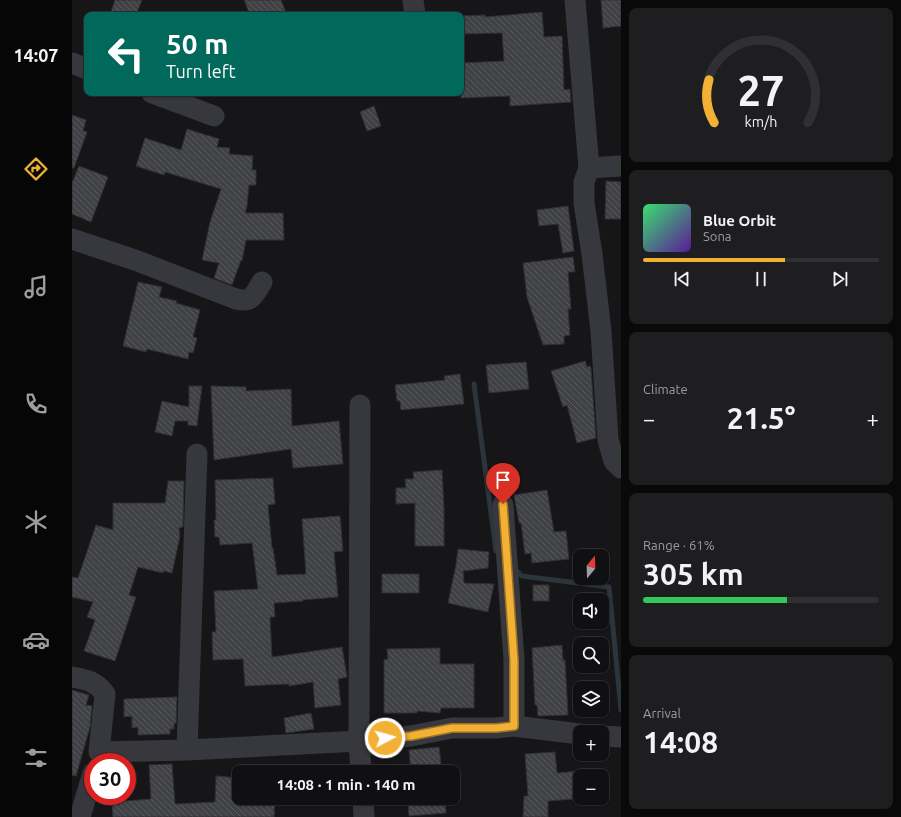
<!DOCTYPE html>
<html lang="en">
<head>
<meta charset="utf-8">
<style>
  body { margin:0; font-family:Ubuntu,sans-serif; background:#1e1e20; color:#f1f3f6; height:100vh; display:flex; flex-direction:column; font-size:15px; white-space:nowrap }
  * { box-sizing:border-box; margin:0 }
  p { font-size:13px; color:#9c9d9f }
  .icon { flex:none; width:22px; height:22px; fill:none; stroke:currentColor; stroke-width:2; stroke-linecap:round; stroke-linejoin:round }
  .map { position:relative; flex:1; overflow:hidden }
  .details { display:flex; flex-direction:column; gap:8px; padding:8px; background:#09090a; width:280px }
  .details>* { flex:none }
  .guide { position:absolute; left:12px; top:12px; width:380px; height:84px; border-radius:8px; box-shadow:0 1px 3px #0004,0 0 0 1px #303032; background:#00695c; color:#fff; overflow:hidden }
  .needle { width:26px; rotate:19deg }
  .controls { position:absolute; left:501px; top:549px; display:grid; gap:8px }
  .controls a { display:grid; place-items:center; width:36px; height:36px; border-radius:8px; background:#101012; box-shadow:0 1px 3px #0004,0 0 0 1px #303032; font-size:20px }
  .speed { position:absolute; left:12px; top:753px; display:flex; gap:8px; font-size:20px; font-weight:700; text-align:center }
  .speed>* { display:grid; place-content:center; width:52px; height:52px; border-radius:50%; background:#101012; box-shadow:0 1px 3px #0004,0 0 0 1px #303032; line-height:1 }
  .speed .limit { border:6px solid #d22; background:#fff; color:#111 }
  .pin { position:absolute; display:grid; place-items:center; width:34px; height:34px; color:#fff; margin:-41px -17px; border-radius:50% 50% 50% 0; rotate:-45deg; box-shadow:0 0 4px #0007 }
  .pin .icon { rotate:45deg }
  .me { position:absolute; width:44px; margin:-22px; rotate:84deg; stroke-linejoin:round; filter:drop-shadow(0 0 3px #0008) }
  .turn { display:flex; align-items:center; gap:14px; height:84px; padding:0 16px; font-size:18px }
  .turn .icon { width:52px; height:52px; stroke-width:2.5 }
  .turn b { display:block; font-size:28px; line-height:34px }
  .big { font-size:30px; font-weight:700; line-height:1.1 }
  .details .card { flex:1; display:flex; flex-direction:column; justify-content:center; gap:6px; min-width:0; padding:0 14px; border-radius:8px; background:#1e1e20 }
  .details .dial { align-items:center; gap:0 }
  .dial svg { height:104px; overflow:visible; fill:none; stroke:#303032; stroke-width:7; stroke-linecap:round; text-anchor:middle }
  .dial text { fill:#f1f3f6; stroke:none }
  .song { display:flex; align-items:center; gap:12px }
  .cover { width:48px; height:48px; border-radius:6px; background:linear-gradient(135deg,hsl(140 70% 55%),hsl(270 70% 35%)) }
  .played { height:4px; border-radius:2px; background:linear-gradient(90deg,#f2b134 60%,#303032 60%) }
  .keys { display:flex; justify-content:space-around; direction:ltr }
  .heat { display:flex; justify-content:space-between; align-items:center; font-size:22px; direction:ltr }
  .charge { height:6px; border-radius:3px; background:linear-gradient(90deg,#34c759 61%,#303032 0) }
  .trip { position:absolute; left:160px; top:765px; width:228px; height:40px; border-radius:8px; background:#101012; box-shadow:0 1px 3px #0004,0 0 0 1px #303032; font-weight:700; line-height:40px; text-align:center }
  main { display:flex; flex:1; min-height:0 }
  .menu { display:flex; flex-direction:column; width:72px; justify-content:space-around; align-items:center; background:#060607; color:#9c9d9f }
  .menu .icon { width:28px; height:28px }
  .menu .active { color:#f2b134 }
  .menu b { font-size:18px; color:#f1f3f6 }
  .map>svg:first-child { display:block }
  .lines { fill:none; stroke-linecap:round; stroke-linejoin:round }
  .stream { stroke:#2c353c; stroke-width:5 }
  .building { fill:url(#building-back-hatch); stroke:#303034 }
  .minor { stroke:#37383d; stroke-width:21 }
  .route-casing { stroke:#9d7322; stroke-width:10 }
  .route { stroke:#f2b134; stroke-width:7 }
</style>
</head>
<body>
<main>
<nav class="menu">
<b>14:07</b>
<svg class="icon active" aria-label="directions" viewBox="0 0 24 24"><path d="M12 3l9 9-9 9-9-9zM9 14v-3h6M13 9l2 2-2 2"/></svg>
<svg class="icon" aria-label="music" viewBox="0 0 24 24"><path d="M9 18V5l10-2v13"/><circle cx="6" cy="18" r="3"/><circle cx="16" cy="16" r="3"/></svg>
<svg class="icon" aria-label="phone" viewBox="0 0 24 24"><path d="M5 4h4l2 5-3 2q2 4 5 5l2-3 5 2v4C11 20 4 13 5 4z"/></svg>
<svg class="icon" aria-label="climate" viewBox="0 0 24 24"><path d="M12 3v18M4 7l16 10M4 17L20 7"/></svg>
<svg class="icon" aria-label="car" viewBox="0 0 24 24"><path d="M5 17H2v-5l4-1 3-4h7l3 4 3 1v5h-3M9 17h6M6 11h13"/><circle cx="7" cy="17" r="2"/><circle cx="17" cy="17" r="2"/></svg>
<svg class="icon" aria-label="filters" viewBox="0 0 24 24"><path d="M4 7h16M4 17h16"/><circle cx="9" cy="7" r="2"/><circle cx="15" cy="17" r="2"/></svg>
</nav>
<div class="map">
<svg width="549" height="817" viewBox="0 0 549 817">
  <defs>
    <pattern id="building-back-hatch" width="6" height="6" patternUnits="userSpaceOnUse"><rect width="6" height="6" fill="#404145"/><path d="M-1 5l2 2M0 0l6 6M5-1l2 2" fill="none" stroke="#595a5e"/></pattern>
  </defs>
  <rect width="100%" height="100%" fill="#161618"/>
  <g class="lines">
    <path class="stream" d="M402 384 424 551
      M442 568 450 576 537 587 549 710"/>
  </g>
  <path class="building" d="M43 0H70L64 15H38Z
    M172 0H209L215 15H178Z
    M529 0H549V26L531 28Z
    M470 12 472 37 490 36 492 90 498 89 499 102 438 106V96L389 98V63L432 61 430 33 389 34V16L413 15V17Z
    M302 106 309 126 295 131 288 112Z
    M0 115 14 120 11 131 15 132 2 168H0Z
    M115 129 147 139 145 147 158 148 157 154 181 156 180 170H184V185H177L175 206 173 213H211L212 240H174L170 261 169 260 160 285 142 278 147 263 130 260 138 222 149 189 93 172 92 175 64 166 73 138 109 150Z
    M7 166 36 177 19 222 0 214V183Z
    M534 181 549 182V219H533Z
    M496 206 502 251 491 253 486 224 467 226 465 210Z
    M501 257 503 272H496L499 309H496L498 335 492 336V344L471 345 455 297 451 263Z
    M66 282 90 287 87 297 105 301 104 303 128 310 121 337 125 338 121 353 117 352 116 359 75 349 74 352 51 346Z
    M513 361 515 367 518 366 519 369 524 438 505 443 495 405 491 407 479 371Z
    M454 362 457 389 417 393 414 365Z
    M388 374 392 404 329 410 328 401H325L323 385 373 380 372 376Z
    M117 386H130L125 426 116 425V421H103L100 436 83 432 90 401 117 407Z
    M139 386 174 387V391L219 389 220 426 267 421 271 464 221 468 219 449 142 460Z
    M370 470 372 509V546H343V503L324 504V488H334L333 479H342L341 472Z
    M201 478 203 504 196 505 200 548H201L205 575 234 574 230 519 268 516 271 551 262 552 266 597 231 600V601L202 603 203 617H198L200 657 270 647 275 677 266 679 269 705 243 708 241 682 217 686V684L173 686 171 659 141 660 140 632H144L142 591 186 589 180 543 148 545 147 537H143L142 520H144L143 480Z
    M96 481H112L111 527 107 528 108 536 100 573 91 571V573L66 567 57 595 64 597 43 661 12 651 23 620 15 617 21 602 0 597V577L6 578 24 525 41 530V503H93Z
    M475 490 482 532 494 531 497 559 460 563 459 553 453 554 449 523H447L442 495Z
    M386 549 417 552 416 568 391 571 392 583 422 584 416 612 376 603 384 565Z
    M310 574H347V593H310Z
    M461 585H477V601H461Z
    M490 645 491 660H493L496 715 466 716 465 705H463L460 648Z
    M368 648V664H402V708H369L368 713 345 711V713H312V660L316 659 315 649Z
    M0 690 17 695 14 705 20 706 18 727 4 776 0 775Z
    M105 697 104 723 102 724V729H98V734L66 735V727L60 728V716L52 717V699Z
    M239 713 242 729 214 733 212 718Z
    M367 747 370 772H339L337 750Z
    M483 752 485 773 520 770 521 776H508V798H513L476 801V817H451L452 796H456L453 754Z
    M100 764 103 804 143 802 144 776 167 778 168 799 203 800 202 817H41L40 802 79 799 77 765Z
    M373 799 374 813 337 816 336 802Z"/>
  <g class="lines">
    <path class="minor" d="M341 0 343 15
      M503 0 517 168 512 182V203L520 254 529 331 536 440 542 461 549 468
      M0 63 15 69
      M80 93 142 116
      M517 168 549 166
      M0 239 63 260 164 299C180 303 182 295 190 282
      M288 405 287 741 289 772
      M431 505 442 660V726
      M0 677C15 680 24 681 33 694L27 752 115 750 287 741 339 736 380 728H424L442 726 508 734
      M530 736 549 737
      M115 750 125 454
      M291 798 292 817
      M8 817 21 773"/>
  </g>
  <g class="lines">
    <defs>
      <path id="route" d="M313 738 339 736 380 728H424L442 726V660L431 504"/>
    </defs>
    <use href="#route" class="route-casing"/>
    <use href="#route" class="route"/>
  </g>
</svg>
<div class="controls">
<a><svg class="needle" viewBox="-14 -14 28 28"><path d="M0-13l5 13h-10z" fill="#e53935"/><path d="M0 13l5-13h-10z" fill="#9c9d9f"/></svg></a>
<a><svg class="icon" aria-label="sound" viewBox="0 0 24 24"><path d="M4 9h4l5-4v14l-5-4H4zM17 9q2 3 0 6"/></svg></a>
<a><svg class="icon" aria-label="search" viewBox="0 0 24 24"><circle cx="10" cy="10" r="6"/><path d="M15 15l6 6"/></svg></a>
<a><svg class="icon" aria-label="layers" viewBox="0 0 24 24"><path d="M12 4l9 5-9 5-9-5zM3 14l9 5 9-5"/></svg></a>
<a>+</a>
<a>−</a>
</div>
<div class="speed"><div class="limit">30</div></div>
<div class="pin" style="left:431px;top:504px;background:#d93025"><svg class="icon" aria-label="arrive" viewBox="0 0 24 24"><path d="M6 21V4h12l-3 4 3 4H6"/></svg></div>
<svg class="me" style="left:313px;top:738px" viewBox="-20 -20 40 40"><circle r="17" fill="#f2b134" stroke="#fff" stroke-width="3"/><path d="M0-11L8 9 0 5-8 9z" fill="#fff"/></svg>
<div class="trip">14:08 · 1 min · 140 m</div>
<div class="guide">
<div class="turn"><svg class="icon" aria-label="left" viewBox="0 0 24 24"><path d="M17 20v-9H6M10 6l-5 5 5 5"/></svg><div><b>50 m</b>Turn left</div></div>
</div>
</div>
<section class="details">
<div class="card dial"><svg viewBox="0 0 100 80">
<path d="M14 69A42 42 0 1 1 86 69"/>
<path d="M14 69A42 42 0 0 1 10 36" stroke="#f2b134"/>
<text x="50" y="56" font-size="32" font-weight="700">27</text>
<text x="50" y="72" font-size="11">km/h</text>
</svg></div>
<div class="card">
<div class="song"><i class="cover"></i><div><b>Blue Orbit</b><p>Sona</p></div></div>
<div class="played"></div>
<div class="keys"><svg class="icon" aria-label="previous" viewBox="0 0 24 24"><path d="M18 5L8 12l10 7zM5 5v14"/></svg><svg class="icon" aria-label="pause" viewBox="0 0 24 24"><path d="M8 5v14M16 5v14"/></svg><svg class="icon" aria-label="next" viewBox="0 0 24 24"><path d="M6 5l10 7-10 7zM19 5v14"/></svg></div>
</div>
<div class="card"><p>Climate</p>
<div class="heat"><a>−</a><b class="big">21.5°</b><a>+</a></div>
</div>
<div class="card"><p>Range · 61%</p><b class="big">305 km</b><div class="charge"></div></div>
<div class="card"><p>Arrival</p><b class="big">14:08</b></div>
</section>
</main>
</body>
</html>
